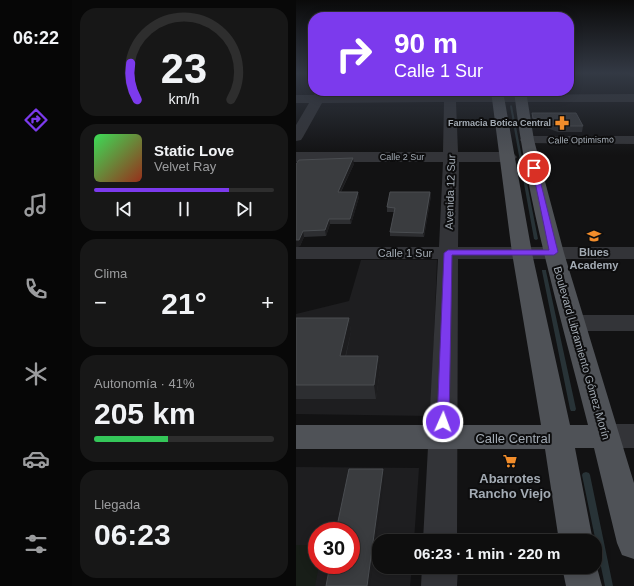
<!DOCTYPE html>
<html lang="es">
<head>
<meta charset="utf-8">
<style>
  body { margin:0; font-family:Arial,sans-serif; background:#171717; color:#f1f3f6; height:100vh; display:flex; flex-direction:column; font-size:15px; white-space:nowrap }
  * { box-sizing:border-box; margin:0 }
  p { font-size:13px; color:#9b9c9e }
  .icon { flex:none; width:22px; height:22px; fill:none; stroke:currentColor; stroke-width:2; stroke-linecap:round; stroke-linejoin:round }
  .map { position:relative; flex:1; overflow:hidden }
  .side { display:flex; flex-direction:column; gap:8px; padding:8px; background:#080808; width:224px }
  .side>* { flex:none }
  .hud { position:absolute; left:12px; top:12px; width:266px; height:84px; border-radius:16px; box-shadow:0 2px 10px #0003,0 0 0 1px #2e2e2e; background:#7c3aed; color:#fff; overflow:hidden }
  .speed { position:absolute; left:12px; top:522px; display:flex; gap:8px; font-size:20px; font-weight:700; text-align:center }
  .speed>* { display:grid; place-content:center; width:52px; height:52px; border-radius:50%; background:#0e0e0e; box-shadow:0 2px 10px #0003,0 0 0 1px #2e2e2e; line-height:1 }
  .speed .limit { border:6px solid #d22; background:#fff; color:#111 }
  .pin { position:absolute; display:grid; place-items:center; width:34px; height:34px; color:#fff; margin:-17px; border:2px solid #fff; border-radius:50%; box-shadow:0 1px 4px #0007 }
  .me { position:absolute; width:44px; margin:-22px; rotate:2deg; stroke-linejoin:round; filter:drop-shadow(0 0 3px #0008) }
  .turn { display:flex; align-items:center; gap:14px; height:84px; padding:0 20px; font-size:18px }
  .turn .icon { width:52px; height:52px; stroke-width:2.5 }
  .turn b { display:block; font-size:28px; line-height:34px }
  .big { font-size:30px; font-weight:800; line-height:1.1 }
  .side .widget { flex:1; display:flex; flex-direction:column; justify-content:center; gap:6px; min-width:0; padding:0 14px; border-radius:16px; background:#171717 }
  .side .dial { align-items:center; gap:0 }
  .dial svg { height:104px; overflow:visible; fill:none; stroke:#2e2e2e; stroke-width:7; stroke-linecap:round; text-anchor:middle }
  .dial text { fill:#f1f3f6; stroke:none }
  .song { display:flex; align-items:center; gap:12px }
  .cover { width:48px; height:48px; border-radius:6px; background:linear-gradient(135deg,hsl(130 70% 55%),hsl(10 70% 35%)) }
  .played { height:4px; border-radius:2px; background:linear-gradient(90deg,#7c3aed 75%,#2e2e2e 75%) }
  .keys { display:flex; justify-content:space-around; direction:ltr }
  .heat { display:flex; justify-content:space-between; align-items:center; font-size:22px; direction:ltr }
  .charge { height:6px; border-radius:3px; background:linear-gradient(90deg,#34c759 41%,#2e2e2e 0) }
  .trip { position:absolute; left:76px; top:534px; width:230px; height:40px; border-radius:16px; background:#0e0e0e; box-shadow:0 2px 10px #0003,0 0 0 1px #2e2e2e; font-weight:800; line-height:40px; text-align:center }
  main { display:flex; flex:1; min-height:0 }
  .menu { display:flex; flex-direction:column; width:72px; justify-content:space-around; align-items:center; background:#060606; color:#9b9c9e }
  .menu .icon { width:28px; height:28px }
  .menu .selected { color:#7c3aed }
  .menu b { font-size:18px; color:#f1f3f6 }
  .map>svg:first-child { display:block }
  .built { fill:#1e1e20; fill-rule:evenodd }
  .green { fill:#181e18 }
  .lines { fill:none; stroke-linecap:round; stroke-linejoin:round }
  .stream { fill:#283337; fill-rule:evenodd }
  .minor { fill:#333438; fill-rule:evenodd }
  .major { fill:#4f5257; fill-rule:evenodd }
  .wall { fill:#2d2e31 }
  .shaded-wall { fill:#1d1d1f }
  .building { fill:#3a3c3f; stroke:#4a4d51 }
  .route { fill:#7c3aed; stroke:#51269a }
  .labels { text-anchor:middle; stroke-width:4; stroke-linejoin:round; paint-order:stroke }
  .far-poi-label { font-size:9px; font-weight:bold; fill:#a3abb4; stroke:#0d0d0e; text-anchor:end }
  .far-street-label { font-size:9px; fill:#a3abb4; stroke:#0d0d0e }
  .street-label { font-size:11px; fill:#a3abb4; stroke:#0d0d0e }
  .poi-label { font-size:11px; font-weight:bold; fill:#a3abb4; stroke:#0d0d0e }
  .near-street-label { font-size:13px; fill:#a3abb4; stroke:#0d0d0e }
  .near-poi-label { font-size:13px; font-weight:bold; fill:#a3abb4; stroke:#0d0d0e }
</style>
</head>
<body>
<main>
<nav class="menu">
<b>06:22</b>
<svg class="icon selected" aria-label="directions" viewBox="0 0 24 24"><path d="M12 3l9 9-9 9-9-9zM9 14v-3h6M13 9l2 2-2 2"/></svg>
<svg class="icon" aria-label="music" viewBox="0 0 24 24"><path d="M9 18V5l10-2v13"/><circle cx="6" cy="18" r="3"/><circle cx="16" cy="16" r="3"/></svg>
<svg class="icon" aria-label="phone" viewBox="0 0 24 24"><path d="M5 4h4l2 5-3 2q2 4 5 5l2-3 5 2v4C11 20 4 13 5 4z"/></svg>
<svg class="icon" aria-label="climate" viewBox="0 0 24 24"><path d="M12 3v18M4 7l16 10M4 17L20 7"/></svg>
<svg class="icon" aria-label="car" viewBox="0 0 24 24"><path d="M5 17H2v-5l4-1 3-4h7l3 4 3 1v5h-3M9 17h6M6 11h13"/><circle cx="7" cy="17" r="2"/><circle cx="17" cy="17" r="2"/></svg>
<svg class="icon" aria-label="filters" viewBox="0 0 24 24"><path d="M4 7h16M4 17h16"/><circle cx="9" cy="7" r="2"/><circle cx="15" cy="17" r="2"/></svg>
</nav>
<section class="side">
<div class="widget dial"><svg viewBox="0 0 100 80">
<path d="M14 69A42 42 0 1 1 86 69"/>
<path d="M14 69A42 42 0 0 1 9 41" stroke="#7c3aed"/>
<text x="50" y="56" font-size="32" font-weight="700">23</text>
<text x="50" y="72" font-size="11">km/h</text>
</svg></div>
<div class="widget">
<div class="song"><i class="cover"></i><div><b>Static Love</b><p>Velvet Ray</p></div></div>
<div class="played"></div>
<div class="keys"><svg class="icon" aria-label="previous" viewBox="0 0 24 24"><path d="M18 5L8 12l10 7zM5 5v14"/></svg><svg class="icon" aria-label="pause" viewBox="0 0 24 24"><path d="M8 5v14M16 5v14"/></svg><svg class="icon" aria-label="next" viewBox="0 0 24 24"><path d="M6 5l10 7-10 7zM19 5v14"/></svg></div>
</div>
<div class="widget"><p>Clima</p>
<div class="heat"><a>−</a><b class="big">21°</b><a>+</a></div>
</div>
<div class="widget"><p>Autonomía · 41%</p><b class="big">205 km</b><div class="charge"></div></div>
<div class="widget"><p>Llegada</p><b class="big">06:23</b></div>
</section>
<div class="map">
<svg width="338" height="586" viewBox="0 0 338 586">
  <rect width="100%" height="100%" fill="#121213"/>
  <path class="built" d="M65 260H141L135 416 0 414V314L53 301Z
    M0 467 123 468 118 541H83V567H116L114 586H0ZM21 531H55V565H21Z"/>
  <path class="green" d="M0 545H21V565H23L19 586H0Z"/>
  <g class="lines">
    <path class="stream" d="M210 91H212V92L210 93Z
      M215 105 216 106 242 239 240 240 238 239 214 106Z
      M246 270H250V271L280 409 279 411H275L274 409 246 271Z
      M290 472 293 473 294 475 317 586H309L286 475 287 473Z"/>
    <path class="minor" d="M333 73H338V77L334 76Z
      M20 91H32L30 95H148V91H160V95L338 94V102H160L162 152H213L218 154 221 157 218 160 213 162H163L162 247H338V259H162L161 541H127L142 259H0V247H143L147 162H0V152H147L148 102 26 103 7 137 5 140 0 141V125L13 103H0V95H18Z
      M231 136H338V144L226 143 224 140 226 137Z
      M278 315H338V331H278L270 328 266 323 270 318Z
      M310 424H338V448H310L300 444 295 436 300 428Z
      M126 567H162L161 586H125Z"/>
    <path class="major" d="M195 91H207L236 253 274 425H292C264 314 231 204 218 91H230L238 140 268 253 338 483V559L326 555 321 543 298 448H279L297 541H263L249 449H0V425H245L216 253Z
      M299 560 306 586H270L266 567H299Z"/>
  </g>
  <path class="wall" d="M236 113 287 126 286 132H262L237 123 236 118Z
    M0 164H58L45 192 63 197 55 224H34L30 236 8 237 4 246 0 247Z
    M134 192 135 196 128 237 94 236V232L98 212H91V207Z
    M0 318H53L55 332 50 356H82L84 370 80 399H0Z"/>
  <path class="shaded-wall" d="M57 158 58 164 42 197V192Z
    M62 192 63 197 55 224 54 219Z
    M134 192 135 196 128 237 127 233Z
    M33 219 34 224 30 236 29 230Z
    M7 231 8 237 4 246 0 247V240Z
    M53 318 55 332 46 370 44 356Z
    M82 356 84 370 80 399 78 385Z
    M87 469 88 479 74 586H71Z"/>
  <path class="building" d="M236 113H280L287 126H262L237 118Z
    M57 158 42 192H62L54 219H33L29 230 7 231 3 240H0V164L3 160Z
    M94 192H134L127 233 94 232 99 208 91 207Z
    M0 318H53L44 356H82L78 385H0Z
    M53 469H87L71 586H30L34 565H55V531H40Z"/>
  <linearGradient id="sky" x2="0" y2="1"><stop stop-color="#0a0a0a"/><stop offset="0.47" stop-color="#333944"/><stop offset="1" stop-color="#333944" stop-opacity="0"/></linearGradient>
  <rect width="338" height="155" fill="url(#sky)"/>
  <path class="route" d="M236 167 241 168 262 252 258 255H156L153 422 151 426H143L141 422 148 253 152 250H253Z"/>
  <defs>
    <symbol id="pharmacy-bare" viewBox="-9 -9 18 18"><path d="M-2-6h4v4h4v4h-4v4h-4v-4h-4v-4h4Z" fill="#f28d2b" stroke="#0d0d0e" stroke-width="2.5" paint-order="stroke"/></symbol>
    <symbol id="school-bare" viewBox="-9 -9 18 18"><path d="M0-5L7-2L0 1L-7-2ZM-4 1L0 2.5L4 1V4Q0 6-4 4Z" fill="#f28d2b" stroke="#0d0d0e" stroke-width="2.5" paint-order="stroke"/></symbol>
    <symbol id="supermarket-bare" viewBox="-9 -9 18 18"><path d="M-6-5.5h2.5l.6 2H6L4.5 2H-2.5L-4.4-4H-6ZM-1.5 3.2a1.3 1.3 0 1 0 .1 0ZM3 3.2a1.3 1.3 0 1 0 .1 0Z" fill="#f28d2b" stroke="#0d0d0e" stroke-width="2.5" paint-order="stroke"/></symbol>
  </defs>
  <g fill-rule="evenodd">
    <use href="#pharmacy-bare" x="256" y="113" width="20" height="20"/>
    <use href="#school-bare" x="288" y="226" width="20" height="20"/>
    <use href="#supermarket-bare" x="204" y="451" width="20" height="20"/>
  </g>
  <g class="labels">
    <g class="far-poi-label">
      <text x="255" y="126">Farmacia Botica Central</text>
    </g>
    <g class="far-street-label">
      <text transform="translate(285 140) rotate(-1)" y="3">Calle Optimismo</text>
      <text x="106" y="160">Calle 2 Sur</text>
    </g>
    <g class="street-label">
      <text transform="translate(154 192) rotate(-88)" y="4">Avenida 12 Sur</text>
      <text x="109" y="257">Calle 1 Sur</text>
      <text transform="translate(286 353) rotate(74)" y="4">Boulevard Libramiento Gómez Morín</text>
    </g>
    <g class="poi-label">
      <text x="298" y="256">Blues<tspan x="298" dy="13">Academy</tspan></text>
    </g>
    <g class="near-street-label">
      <text x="217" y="443">Calle Central</text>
    </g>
    <g class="near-poi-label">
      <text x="214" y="483">Abarrotes<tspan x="214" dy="15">Rancho Viejo</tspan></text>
    </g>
  </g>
</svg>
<div class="speed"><div class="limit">30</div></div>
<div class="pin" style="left:238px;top:168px;background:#d93025"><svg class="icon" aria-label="arrive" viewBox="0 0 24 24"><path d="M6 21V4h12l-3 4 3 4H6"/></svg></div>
<svg class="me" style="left:147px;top:422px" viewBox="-20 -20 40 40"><circle r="17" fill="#7c3aed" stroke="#fff" stroke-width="3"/><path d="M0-11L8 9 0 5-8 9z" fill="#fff"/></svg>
<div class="trip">06:23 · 1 min · 220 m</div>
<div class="hud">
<div class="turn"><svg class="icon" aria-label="right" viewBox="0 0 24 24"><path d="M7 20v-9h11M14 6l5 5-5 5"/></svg><div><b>90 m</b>Calle 1 Sur</div></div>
</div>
</div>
</main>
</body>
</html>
